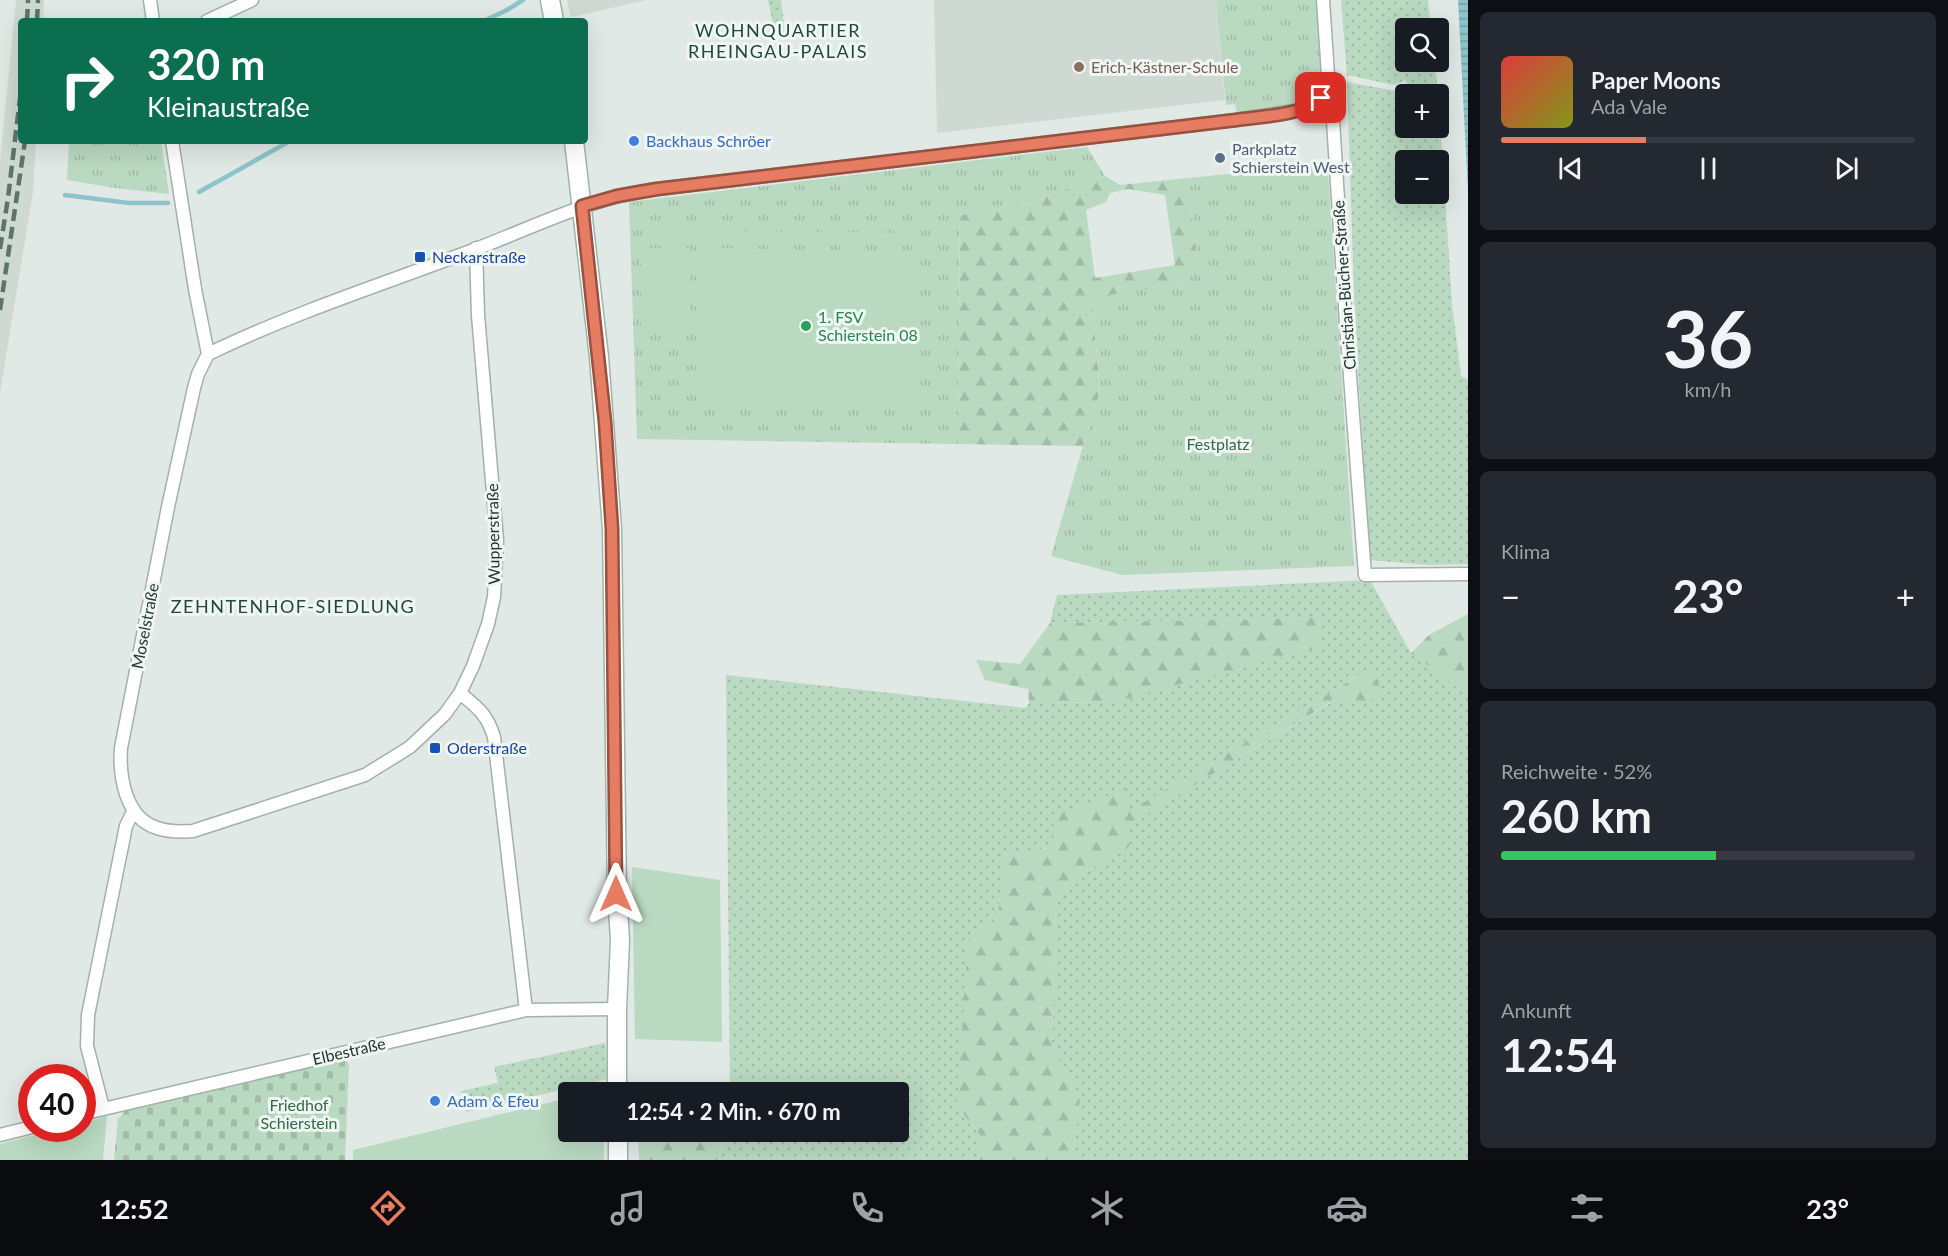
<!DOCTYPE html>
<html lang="de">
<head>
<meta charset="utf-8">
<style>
  body { margin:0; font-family:Lato,sans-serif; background:#242831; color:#f1f3f6; height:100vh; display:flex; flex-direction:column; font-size:22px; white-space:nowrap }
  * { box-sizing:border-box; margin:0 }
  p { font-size:20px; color:#9ea1a6 }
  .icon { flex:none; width:33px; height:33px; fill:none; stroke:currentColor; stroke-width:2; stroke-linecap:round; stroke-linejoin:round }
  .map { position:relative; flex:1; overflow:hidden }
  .details { display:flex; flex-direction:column; gap:12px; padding:12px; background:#0d0f14; width:480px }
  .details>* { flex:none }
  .banner { position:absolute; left:18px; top:18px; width:570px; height:126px; border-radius:6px; box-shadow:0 6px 24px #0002; background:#0b6e4f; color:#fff; overflow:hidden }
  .tools { position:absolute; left:1395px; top:18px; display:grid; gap:12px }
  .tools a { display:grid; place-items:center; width:54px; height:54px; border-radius:6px; background:#171b24; box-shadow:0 6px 24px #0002; font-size:30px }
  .speed { position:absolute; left:18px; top:1064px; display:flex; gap:12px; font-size:30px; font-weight:700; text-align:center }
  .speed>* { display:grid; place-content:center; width:78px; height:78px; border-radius:50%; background:#171b24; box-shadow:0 6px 24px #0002; line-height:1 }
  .speed .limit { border:9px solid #d22; background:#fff; color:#111 }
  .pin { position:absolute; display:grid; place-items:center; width:51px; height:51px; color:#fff; margin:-26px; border-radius:12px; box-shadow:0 3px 9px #0006 }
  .me { position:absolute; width:66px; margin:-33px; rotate:0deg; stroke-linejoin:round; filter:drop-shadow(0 0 4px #0008) }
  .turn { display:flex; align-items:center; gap:21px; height:126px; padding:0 30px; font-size:27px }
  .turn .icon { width:78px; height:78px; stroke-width:2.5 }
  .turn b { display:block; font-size:42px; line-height:51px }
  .big { font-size:45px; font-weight:700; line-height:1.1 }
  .details .card { flex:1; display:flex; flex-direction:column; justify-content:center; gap:9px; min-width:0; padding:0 21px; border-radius:9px; background:#242831 }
  .details .dial { align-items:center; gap:0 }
  .dial b { font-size:78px; line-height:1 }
  .song { display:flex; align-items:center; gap:18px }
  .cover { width:72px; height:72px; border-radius:9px; background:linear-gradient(135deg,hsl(0 70% 55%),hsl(70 70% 35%)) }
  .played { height:6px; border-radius:3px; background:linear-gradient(90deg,#e67c61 35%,#363941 35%) }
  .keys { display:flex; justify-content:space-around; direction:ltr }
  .heat { display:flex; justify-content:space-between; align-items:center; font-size:33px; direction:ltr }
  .charge { height:9px; border-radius:4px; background:linear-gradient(90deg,#34c759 52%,#363941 0) }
  .trip { position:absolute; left:558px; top:1082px; width:351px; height:60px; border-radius:6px; background:#171b24; box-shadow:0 6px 24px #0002; font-weight:700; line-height:60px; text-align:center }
  .menu { display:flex; height:96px; justify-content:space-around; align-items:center; background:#090b0e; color:#9ea1a6 }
  .menu .icon { width:42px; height:42px }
  .menu .selected { color:#e67c61 }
  .menu b { font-size:27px; color:#f1f3f6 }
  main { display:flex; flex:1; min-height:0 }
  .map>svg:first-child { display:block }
  .built { fill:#ced9d4 }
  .grass { fill:url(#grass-dots); fill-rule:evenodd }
  .forest { fill:url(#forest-firs); fill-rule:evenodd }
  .cemetery { fill:url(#cemetery-stones) }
  .park { fill:url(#park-tufts) }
  .garden { fill:#bad9c1 }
  .water { fill:url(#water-rules) }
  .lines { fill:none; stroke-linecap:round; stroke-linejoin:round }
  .stream { stroke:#8cc4ca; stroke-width:4.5 }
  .street-casing { stroke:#a3b0ab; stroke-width:15 }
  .secondary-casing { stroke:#a0b4ac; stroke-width:21 }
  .street { stroke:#fff; stroke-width:12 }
  .secondary { stroke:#fff; stroke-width:18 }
  .rail { stroke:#5c746c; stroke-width:4.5; stroke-dasharray:12 6; stroke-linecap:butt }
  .route-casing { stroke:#96513f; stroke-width:15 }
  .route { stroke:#e67c61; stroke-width:10 }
  .education-dot { fill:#8d6e63; stroke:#f0f6f3; stroke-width:2 }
  .shop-dot { fill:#3f7fe0; stroke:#f0f6f3; stroke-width:2 }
  .service-dot { fill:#5c6f8a; stroke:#f0f6f3; stroke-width:2 }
  .transit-dot { fill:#1a4fb4; stroke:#f0f6f3; stroke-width:2 }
  .leisure-dot { fill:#2e9e5b; stroke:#f0f6f3; stroke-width:2 }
  .labels { text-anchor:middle; stroke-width:6; stroke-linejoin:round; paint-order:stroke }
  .education-label { font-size:16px; fill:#785e54; stroke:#f0f6f3; text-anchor:start }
  .shop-label { font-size:16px; fill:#366cbe; stroke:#f0f6f3; text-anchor:start }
  .service-label { font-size:16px; fill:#4e5e75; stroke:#f0f6f3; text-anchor:start }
  .transit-label { font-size:16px; fill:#164399; stroke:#f0f6f3; text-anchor:start }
  .street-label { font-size:16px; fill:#223831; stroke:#f0f6f3 }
  .leisure-label { font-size:16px; fill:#27864d; stroke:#f0f6f3; text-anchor:start }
  .park-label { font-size:16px; fill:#306b44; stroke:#f0f6f3 }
  .neighbourhood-label { font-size:18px; letter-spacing:1.5px; fill:#20483d; stroke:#f0f6f3 }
</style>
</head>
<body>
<main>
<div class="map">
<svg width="1468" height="1160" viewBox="0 0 1468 1160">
  <defs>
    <pattern id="grass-dots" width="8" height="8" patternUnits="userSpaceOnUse" patternTransform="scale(1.5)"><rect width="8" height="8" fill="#bad9c1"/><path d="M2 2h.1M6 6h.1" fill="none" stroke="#a0bba6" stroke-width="1.8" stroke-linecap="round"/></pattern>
    <pattern id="forest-firs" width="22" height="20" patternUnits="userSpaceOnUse" patternTransform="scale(1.5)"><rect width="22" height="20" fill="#bad9c1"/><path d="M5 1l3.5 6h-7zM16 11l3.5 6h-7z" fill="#a0bba6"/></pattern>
    <pattern id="cemetery-stones" width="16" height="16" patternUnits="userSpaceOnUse" patternTransform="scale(1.5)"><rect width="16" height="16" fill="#bad9c1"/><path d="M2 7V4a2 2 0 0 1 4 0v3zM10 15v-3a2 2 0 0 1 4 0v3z" fill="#a0bba6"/></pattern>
    <pattern id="park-tufts" width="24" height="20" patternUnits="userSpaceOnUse" patternTransform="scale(1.5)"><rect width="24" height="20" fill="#bad9c1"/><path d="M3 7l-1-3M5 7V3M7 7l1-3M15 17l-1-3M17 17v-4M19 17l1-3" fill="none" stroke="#a0bba6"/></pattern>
    <pattern id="water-rules" width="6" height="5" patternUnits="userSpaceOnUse" patternTransform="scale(1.5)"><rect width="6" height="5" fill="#8cc4ca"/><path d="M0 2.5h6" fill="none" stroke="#72a0a5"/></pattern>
  </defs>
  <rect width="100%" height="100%" fill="#e0e9e5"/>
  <path class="built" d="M16 0H44L43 21H21V141H36L33 192 0 393V161Z
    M567 0H647L571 17Z
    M934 0H1216L1225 100 937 133Z"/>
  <path class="grass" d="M768 0H781L785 32 775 34Z
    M1341 0H1428L1431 28H1406V62H1435L1438 92 1409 87 1405 80 1394 85 1347 75Z
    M1347 82 1413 94H1406V128H1438L1439 101 1452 304 1461 376 1468 379V564L1428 565 1370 560 1355 322ZM1406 160H1438V194H1406Z
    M1370 580 1411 653 1468 695V1160H1072L1080 1100 1052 1042 1056 905 1068 882 1129 847 1128 825 1335 700C1354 706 1367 704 1383 691L1367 670 1330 693 1128 812V789L1053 847 1004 856 998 918 957 1106 980 1135V1160H717L729 1131H898V1092H730L726 675 1026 708 1029 703 1113 702 1320 618 1050 623 1057 595Z
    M605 1043 608 1079 466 1112 461 1091 498 1083 494 1067Z"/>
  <path class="forest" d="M1105 176 1120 185 1188 178 1198 271 1180 283 1092 299 1100 392 1083 446 958 444 960 215C988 211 1016 206 1043 198 1065 192 1083 179 1105 176ZM1128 189 1165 195 1175 265 1095 278 1086 210 1106 202 1110 193Z
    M1468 614V695L1411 653 1429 635Z
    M1320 618V647L1113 702 1029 703 1028 689 985 680 976 660 1020 664 1050 623Z
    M1367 670 1373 672 1383 692C1366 705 1355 706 1334 700L1129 825V847L1068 882 1056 905 1052 1042 1080 1100 1072 1160H980V1135L957 1106 968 940 998 918 1004 856 1053 847 1054 816 1128 789 1129 811 1330 693Z
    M638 1131H729L717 1160H639Z"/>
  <path class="cemetery" d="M343 1058 349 1064 345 1160H114L118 1119 125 1111Z"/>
  <path class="park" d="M1216 0H1318L1322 67 1320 78 1314 92 1300 103 1237 113 1235 104 1226 105Z
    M69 141H161L169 194 115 188 67 180Z
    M1087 147 1105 176C1083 179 1065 192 1043 198 1016 206 988 211 960 215L958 444 637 439 629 202Z
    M1320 165 1328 171 1354 566 1122 575 1051 556 1083 446 1100 392 1092 298 1180 283 1198 271 1188 178Z"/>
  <path class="garden" d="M663 230 916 233V244L663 240Z
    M641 241 649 242 648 332H641Z
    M651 248H691L690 332 649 331Z
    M699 248 915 251 913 404 697 402Z
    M632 867 720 880 722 1042 635 1039Z
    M568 1098V1131H604V1160H353V1150Z
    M107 1116 103 1160H0V1144L61 1128H82L83 1123Z"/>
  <path class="water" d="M1458 0H1468V191Z"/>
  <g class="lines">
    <path class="stream" d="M484 21 507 10 523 0
      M199 192 290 141
      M65 195 129 203H168"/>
    <defs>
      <path id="street" d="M150 0 153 21
        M207 21 252 0
        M1321 98 1329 107 1333 121 1346 323 1365 575 1468 574
        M172 141 195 289 208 354 198 374 194 388 168 507 121 748C119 776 125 818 157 828 169 832 181 832 193 831L365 775 410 747 445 714 460 693 473 666 488 624 494 597 497 540 478 315 476 248
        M208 354C295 312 386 283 476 249 536 226 592 197 657 189L1236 120 1300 110 1315 104 1321 98 1325 91 1328 75 1323 0
        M460 693C478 708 487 714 494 737L526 1010
        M103 1108 87 1046 88 1015 126 826 134 810
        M82 1114 526 1010 617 1009
        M0 1135 32 1127"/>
      <path id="secondary" d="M550 0 554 21
        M574 141 599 357 612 529 617 894 620 940 617 1009V1092
        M618 1131V1160"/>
    </defs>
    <use href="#street" class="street-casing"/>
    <use href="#secondary" class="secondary-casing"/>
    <use href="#street" class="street"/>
    <use href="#secondary" class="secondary"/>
    <path class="rail" d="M27 21 28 0
      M37 21 38 0
      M0 249 8 198 21 90
      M0 310 25 141"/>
  </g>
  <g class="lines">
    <defs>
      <path id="route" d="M616 894 612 529 605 422 582 206 617 196 657 189 1236 120C1261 116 1303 116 1321 98"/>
    </defs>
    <use href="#route" class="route-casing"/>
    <use href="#route" class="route"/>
  </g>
  <circle class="education-dot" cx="1079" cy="67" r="6"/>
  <g class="shop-dot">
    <circle cx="634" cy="141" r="6"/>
    <circle cx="435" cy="1101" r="6"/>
  </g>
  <circle class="service-dot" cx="1220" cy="158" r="6"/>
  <g class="transit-dot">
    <rect x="414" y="251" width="12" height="12" rx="3"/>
    <rect x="429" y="742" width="12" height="12" rx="3"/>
  </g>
  <circle class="leisure-dot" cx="806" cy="326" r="6"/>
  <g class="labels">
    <g class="education-label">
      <text x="1091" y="73">Erich-Kästner-Schule</text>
    </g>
    <g class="shop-label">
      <text x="646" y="147">Backhaus Schröer</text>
      <text x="447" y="1107">Adam &amp; Efeu</text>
    </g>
    <g class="service-label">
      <text x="1232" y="155">Parkplatz<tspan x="1232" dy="18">Schierstein West</tspan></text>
    </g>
    <g class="transit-label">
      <text x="432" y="263">Neckarstraße</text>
      <text x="447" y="754">Oderstraße</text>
    </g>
    <g class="street-label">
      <text transform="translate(1344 285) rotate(-94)" y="6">Christian-Bücher-Straße</text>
      <text transform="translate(493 534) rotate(-91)" y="6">Wupperstraße</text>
      <text transform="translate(145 626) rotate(-79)" y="6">Moselstraße</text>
      <text transform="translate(349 1051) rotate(-13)" y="6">Elbestraße</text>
    </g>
    <g class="leisure-label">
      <text x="818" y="323">1. FSV<tspan x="818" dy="18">Schierstein 08</tspan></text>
    </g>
    <g class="park-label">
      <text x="1218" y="450">Festplatz</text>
      <text x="299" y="1111">Friedhof<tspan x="299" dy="18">Schierstein</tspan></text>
    </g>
    <g class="neighbourhood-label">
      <text x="778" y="37">WOHNQUARTIER<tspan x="778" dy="21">RHEINGAU-PALAIS</tspan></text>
      <text x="293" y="613">ZEHNTENHOF-SIEDLUNG</text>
    </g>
  </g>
</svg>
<div class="tools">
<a><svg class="icon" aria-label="search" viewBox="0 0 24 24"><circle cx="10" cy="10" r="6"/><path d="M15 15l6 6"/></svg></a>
<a>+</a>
<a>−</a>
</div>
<div class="speed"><div class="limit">40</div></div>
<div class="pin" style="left:1321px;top:98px;background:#d93025"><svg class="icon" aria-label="arrive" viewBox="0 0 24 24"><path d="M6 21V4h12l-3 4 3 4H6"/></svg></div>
<svg class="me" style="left:616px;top:894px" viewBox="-20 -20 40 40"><path d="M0-17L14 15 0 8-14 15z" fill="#e67c61" stroke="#fff" stroke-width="4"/></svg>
<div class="trip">12:54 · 2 Min. · 670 m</div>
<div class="banner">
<div class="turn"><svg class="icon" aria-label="right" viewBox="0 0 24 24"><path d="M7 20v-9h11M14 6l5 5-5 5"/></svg><div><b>320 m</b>Kleinaustraße</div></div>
</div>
</div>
<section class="details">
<div class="card">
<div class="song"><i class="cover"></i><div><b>Paper Moons</b><p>Ada Vale</p></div></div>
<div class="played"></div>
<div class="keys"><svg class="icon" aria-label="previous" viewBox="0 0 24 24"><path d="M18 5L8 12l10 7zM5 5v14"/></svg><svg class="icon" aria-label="pause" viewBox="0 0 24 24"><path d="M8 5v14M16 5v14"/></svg><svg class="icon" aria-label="next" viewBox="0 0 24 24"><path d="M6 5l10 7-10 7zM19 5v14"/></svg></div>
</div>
<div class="card dial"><b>36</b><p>km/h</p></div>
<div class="card"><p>Klima</p>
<div class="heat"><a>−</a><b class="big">23°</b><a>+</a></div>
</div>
<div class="card"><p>Reichweite · 52%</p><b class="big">260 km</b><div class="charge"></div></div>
<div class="card"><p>Ankunft</p><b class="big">12:54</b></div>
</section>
</main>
<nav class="menu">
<b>12:52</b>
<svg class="icon selected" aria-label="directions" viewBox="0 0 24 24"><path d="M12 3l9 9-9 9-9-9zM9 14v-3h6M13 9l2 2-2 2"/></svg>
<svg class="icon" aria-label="music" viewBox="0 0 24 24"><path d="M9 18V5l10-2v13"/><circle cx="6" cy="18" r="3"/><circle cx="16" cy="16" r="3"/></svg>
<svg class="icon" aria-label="phone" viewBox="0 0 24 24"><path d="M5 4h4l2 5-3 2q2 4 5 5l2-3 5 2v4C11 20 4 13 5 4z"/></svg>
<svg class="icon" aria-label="climate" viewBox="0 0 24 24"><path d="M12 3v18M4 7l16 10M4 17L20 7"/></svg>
<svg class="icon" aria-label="car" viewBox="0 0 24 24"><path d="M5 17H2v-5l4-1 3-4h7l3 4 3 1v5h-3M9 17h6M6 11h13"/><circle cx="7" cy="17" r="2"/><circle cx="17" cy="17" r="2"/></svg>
<svg class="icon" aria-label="filters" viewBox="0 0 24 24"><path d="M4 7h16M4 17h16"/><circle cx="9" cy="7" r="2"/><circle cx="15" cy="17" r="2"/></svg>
<b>23°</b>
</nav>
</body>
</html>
